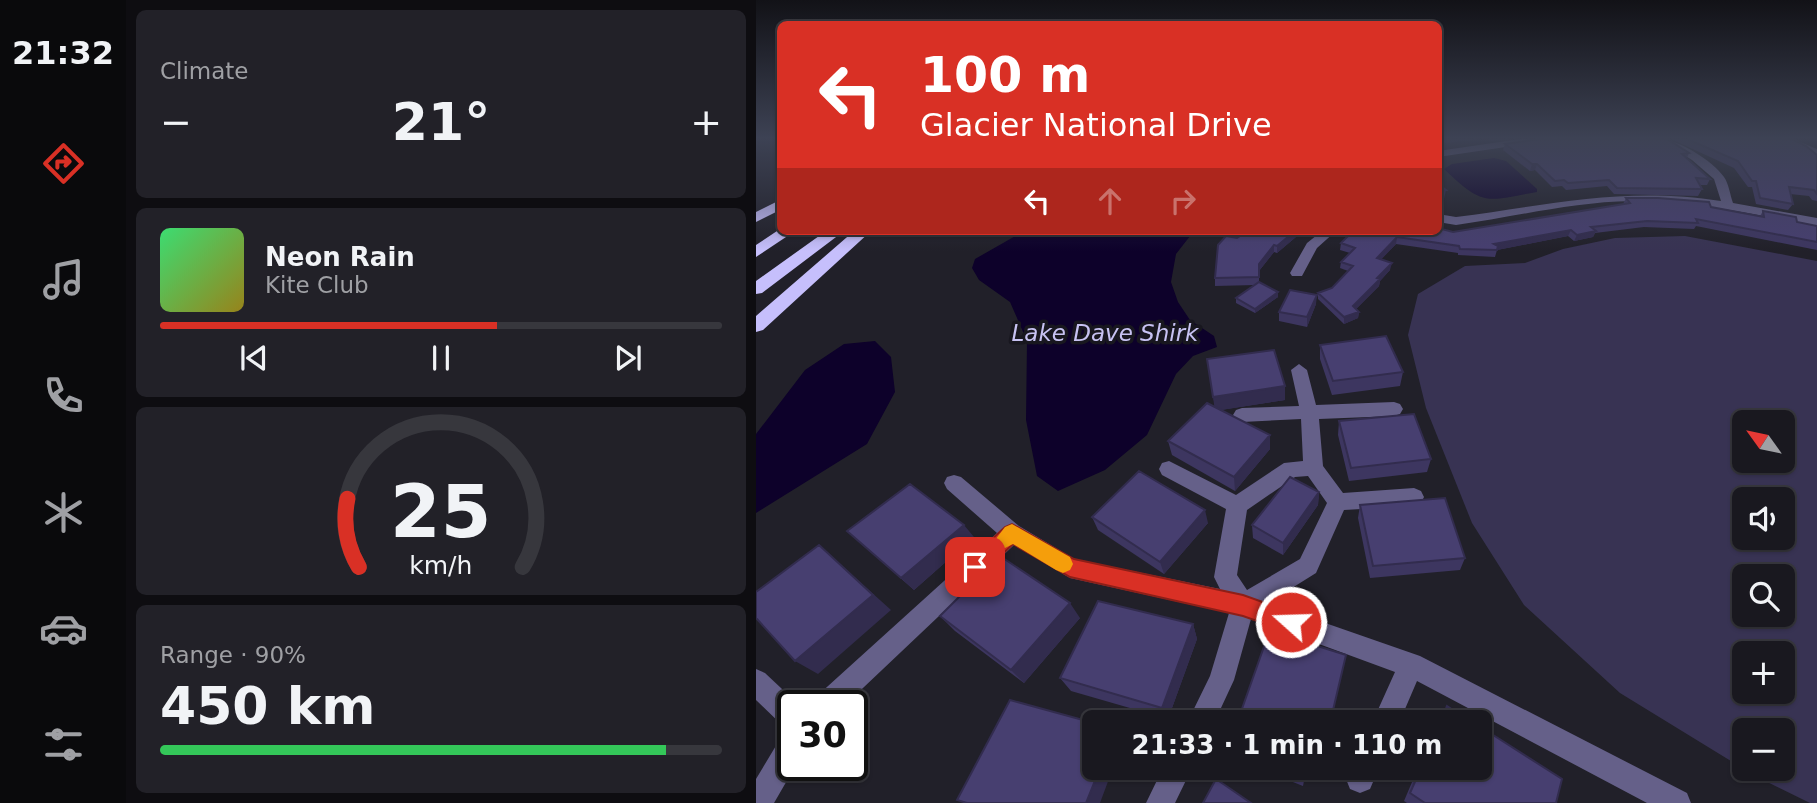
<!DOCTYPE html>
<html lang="en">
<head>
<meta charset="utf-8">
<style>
  body { margin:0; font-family:"DejaVu Sans",sans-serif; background:#222128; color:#f1f3f6; height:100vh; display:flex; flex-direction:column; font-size:26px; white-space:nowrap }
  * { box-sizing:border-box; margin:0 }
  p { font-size:23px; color:#9fa0a4 }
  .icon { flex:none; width:38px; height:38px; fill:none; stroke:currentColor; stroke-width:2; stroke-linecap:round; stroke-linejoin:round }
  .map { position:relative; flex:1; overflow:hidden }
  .side { display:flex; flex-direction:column; gap:10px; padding:10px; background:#0e0d11; width:630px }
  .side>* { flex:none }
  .hud { position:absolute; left:21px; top:21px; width:665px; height:214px; border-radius:10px; box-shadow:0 2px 5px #0004,0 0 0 2px #37373d; background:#d93025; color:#fff; overflow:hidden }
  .needle { width:46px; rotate:303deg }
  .tools { position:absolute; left:976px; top:410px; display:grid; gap:14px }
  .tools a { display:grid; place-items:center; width:63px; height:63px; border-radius:10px; background:#19181f; box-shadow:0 2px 5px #0004,0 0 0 2px #37373d; font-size:35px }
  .speed { position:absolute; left:21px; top:690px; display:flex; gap:14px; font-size:35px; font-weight:700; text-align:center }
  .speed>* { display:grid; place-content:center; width:91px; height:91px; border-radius:50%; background:#19181f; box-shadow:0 2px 5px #0004,0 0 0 2px #37373d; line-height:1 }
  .speed .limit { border:4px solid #111; border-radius:10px; background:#fff; color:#111 }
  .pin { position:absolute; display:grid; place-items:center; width:60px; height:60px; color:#fff; margin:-30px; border-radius:14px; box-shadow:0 4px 10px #0006 }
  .me { position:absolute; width:77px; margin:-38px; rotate:290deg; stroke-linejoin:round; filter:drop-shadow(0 0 5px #0008) }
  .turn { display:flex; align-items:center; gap:24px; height:147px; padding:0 28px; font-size:32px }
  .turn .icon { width:91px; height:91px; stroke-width:2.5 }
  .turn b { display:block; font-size:49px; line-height:60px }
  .lanes { display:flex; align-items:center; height:66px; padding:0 28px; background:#0003; justify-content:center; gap:35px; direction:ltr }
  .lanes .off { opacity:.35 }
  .big { font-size:52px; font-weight:700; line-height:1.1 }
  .side .tile { flex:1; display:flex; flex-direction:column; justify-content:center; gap:10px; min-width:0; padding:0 24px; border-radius:10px; background:#222128 }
  .side .dial { align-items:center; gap:0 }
  .dial svg { height:182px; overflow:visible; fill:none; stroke:#37373d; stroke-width:7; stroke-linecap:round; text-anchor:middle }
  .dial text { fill:#f1f3f6; stroke:none }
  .song { display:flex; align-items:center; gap:21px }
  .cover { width:84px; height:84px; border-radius:10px; background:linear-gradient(135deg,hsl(140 70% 55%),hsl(50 70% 35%)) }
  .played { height:7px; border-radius:4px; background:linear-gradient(90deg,#d93025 60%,#37373d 60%) }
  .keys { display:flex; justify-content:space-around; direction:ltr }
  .heat { display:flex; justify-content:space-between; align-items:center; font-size:38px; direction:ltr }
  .charge { height:10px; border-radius:5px; background:linear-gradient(90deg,#34c759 90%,#37373d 0) }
  .trip { position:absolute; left:326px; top:710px; width:410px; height:70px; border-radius:10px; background:#19181f; box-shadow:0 2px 5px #0004,0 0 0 2px #37373d; font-weight:700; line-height:70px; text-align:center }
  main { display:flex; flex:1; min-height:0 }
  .tabs { display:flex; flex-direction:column; width:126px; justify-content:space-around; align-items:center; background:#0a0a0c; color:#9fa0a4 }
  .tabs .icon { width:49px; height:49px }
  .tabs .active { color:#d93025 }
  .tabs b { font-size:32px; color:#f1f3f6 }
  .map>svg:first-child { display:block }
  .green { fill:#383353; fill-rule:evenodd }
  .water { fill:#0d012a }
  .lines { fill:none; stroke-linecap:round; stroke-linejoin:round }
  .minor { fill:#656089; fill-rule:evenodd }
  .highway { fill:#c6bffc; fill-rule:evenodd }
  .wall { fill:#3d3660 }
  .shaded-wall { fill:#322c4e }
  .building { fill:#473f70; stroke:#322c4e; stroke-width:2 }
  .route { fill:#d93025; stroke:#8d1f18; stroke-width:2 }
  .slow { fill:#f59e0b }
  .labels { text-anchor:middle; stroke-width:7; stroke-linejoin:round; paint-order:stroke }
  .water-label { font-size:23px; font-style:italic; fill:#c7c2f2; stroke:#18171f }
</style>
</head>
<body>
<main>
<nav class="tabs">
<b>21:32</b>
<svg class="icon active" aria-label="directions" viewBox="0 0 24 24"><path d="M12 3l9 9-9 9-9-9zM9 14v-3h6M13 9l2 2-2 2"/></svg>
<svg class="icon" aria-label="music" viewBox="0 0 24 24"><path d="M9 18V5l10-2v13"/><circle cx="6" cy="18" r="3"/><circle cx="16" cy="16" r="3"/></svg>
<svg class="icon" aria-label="phone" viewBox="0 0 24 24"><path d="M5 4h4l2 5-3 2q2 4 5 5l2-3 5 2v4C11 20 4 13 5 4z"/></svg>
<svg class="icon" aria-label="climate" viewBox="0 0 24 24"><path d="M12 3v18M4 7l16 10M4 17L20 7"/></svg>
<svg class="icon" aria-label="car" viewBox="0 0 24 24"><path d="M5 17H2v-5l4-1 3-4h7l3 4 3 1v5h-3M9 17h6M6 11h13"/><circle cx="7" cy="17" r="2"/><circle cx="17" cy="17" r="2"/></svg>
<svg class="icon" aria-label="filters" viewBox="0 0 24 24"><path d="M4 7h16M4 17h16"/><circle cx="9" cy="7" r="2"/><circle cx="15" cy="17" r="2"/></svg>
</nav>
<section class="side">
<div class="tile"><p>Climate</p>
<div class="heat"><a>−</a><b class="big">21°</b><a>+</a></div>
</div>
<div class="tile">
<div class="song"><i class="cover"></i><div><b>Neon Rain</b><p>Kite Club</p></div></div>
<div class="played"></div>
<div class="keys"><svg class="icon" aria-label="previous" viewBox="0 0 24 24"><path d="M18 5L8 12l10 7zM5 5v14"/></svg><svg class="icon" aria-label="pause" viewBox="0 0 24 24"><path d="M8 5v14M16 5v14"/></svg><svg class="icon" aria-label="next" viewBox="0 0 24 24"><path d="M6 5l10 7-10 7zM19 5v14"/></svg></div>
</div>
<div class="tile dial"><svg viewBox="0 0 100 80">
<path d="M14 69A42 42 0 1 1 86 69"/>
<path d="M14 69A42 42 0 0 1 9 39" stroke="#d93025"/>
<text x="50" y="56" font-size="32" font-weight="700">25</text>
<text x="50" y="72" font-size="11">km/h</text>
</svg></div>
<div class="tile"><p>Range · 90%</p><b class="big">450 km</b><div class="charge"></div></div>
</section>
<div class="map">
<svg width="1061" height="803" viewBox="0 0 1061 803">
  <rect width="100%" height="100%" fill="#212029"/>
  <path class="green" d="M929 236 1061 261V803H1054L1001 777 864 693 768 605 716 523 670 408 652 335 662 294 709 266 769 263 807 249 859 238ZM989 422H1027V460H989ZM989 499H1027V537H989ZM989 576H1027V614H989ZM989 653H1027V691H989ZM989 730H1027V768H989Z"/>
  <path class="water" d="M738 158 750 161 781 189V192C729 201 728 207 688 169L696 164Z
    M268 231H438L420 254 415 282 422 302 434 320 458 336 461 347 437 356 420 374 391 435 349 470 302 491 281 476 270 420 271 341 254 302 223 280 216 268 219 259Z
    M119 341 135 357 139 392 111 444 0 513V434L49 370 88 344Z"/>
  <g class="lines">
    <path class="minor" d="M764 139H789L784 142 682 157V151Z
      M903 139C922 139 957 161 968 177 973 184 974 195 977 203L1061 218V226C1000 215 938 200 875 201 816 202 758 217 700 225L682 222V214L700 217C793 205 869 186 965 201L958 179 936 160Z
      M1024 139H1037L1061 149V156Z
      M566 231H580L561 248 546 276H536L534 273 551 243Z
      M543 364 551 370 560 405 638 402 644 404 647 409 644 414 638 416 563 419 567 466 587 493 658 488 665 491 668 497 665 503 658 506 588 510 560 573 512 603 664 656 931 793 935 803H891L661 681 643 723H616L639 672 495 619 478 680 458 723H431L454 676 473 613 314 578 258 545 89 705H57L61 696 241 533 191 489 188 483 191 477 198 475 205 477 263 526 318 559 464 589 458 577 470 509 406 475 403 469 406 463 413 461 480 495 528 463 547 461 545 419 486 422 480 420 477 415 480 410 486 408 543 406 535 370ZM552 476 571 503 544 559 491 590 481 575 491 510 539 477Z
      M0 669 9 673 43 705H37V765H40L18 803H0V779L27 734 36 731 28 727 0 700Z
      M407 768H436L419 803H390Z
      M594 768H623L614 789 604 793 594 789 590 779Z"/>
    <path class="highway" d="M24 200V210L0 222V212Z
      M24 229V231H39L0 257V245Z
      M70 231H88L6 293 0 294V281Z
      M98 231H115L7 330 0 332V316Z"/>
  </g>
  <path class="wall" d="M733 139H756L735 141Z
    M915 139H1036L1061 155V201L1056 200 1053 196 1034 194 1037 204 1032 210 1000 204 996 187H992L978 168Z
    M749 144 933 153 931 158 954 179 951 185H943L946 189 942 196 858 194 851 186 810 190 806 186 796 187 779 170 774 171 747 150Z
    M870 198 955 207 1004 216 1007 211 1041 222 1061 226V250L940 226 938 229 888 227 839 233 837 237 818 241 812 236 741 250 739 257 702 255V253L640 244 625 259 634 270 624 281 623 286 600 309 603 312 602 318 588 324 562 299V293L576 288 592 271 584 268 585 262 594 253 584 250 585 243 697 232 867 204Z
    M491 231H547L521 253 518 252 503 271V283L522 297 499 313 480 303V298L500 285 459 286V278L481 238Z
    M560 304 551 327 523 321V312Z
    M564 345 647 372 644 386 576 395 564 359Z
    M451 359 529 386V400L464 410 514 449 479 491 416 455 412 441 459 407Z
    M583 421 675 459 671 472 593 481 582 435Z
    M563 492 562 505 527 555 497 538 496 525Z
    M604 505 709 558 704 570 614 578 602 518Z
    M336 517 452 523 408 574 342 530Z
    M91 531 218 537 158 590Z
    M184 616 324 618 268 683 199 631Z
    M437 624 441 639 412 719 315 691 304 678Z
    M691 706 717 723H681Z
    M501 768H564L561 781 549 776 547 786Z
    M662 768H723L800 803H651L648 801Z"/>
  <path class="shaded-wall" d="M682 139H722L682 144Z
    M776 164H781L779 170 774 171Z
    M690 190 688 199 682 200V191Z
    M815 230 812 236 741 250 738 244Z
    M539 231H547L521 253V246Z
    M840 231 837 237 818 241 821 235Z
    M641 237 640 244 620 265 621 258Z
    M518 245V252L503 271V285V264Z
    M636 263 634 270 624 281 623 286 596 313 597 306Z
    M522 292V297L499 313V309Z
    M561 295 560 304 551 327V317Z
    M603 312 602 318 588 324V317Z
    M529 386V400L459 411 457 397Z
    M514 435V449L479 491 478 477Z
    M563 492 562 505 527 555V543Z
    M449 510 452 523 408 574 404 562Z
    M208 525 218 537 158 590 145 578Z
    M63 545 135 610 62 674 39 661Z
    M314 603 324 618 268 683 255 670Z
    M437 624 441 639 412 719 406 708Z
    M344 768H357L344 803H330Z"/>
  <path class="building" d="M785 139H911L933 153 926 154 954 179 940 178 946 189 861 188 853 180 812 183 808 180 799 181 781 164H776L749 144Z
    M931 139H1036L1050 146 1061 155V194L1058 190 1033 187 1037 204 1004 198 1000 181H996L982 161Z
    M682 184 690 190 682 191Z
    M870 198H902L953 202 955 207 1008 217 1007 211 1040 217 1041 222 1061 226V242L940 219 942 223 891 221 835 227 840 231 821 235 815 230 738 244 742 246 741 250 704 249 703 246 641 237 621 258 636 263 621 278 624 279 597 306 603 312 588 317 562 293 576 288 597 266 585 262 599 248 585 243 597 231H682V228L697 232 874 203Z
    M491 231H539L521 246 518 245 503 264V277L459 278 462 245 470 236 481 238Z
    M503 282 522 292 499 309 480 298Z
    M534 290 561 295 551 317 523 312Z
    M630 336 647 372 577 381 564 345Z
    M518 350 529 386 457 397 451 359Z
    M451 403 514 435 478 477 412 441Z
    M658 414 675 459 595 468 583 421Z
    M383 471 449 510 404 562 336 517Z
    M534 477 563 492 527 543 496 525Z
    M154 484 208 525 145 578 91 531Z
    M689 498 709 558 617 566 604 505Z
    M63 545 117 595 39 661 0 618V592Z
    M244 556 314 603 255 670 184 616Z
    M342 601 437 624 406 708 304 678Z
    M511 638 534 645 536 638 590 655 574 723H481Z
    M254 700 338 723V768H344L330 803H211L201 800Z
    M691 706 717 723H684Z
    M723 726 806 779 800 803H669L654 793 665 768H723Z
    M535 768H549L548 773Z
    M460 779 495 803H447Z"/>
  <linearGradient id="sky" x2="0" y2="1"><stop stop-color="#121217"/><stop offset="0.55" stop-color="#3d4254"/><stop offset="1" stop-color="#3d4254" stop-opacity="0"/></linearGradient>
  <rect width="1061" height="251" fill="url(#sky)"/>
  <path class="route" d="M256 524 318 559 487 595 543 615 546 622 543 630 535 633 487 616 314 577 257 544 226 574 219 577 212 574 209 567 212 561 249 527Z"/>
  <path class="slow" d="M256 524 314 557 317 564 314 570 307 573 300 570 257 544 249 548 242 546 239 540 249 527Z"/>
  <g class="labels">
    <g class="water-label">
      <text x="349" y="341">Lake Dave Shirk</text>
    </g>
  </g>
</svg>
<div class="tools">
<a><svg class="needle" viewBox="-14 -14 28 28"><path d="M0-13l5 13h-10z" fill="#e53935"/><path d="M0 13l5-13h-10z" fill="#9fa0a4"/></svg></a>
<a><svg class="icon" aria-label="sound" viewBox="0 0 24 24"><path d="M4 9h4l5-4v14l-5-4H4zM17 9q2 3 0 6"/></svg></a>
<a><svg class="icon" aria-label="search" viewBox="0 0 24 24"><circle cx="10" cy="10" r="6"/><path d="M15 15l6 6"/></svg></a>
<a>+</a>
<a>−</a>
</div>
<div class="speed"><div class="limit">30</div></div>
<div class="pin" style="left:219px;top:567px;background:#d93025"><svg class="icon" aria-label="arrive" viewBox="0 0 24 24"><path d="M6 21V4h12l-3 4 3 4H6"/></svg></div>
<svg class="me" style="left:535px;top:622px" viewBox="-20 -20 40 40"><circle r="17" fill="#d93025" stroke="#fff" stroke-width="3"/><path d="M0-11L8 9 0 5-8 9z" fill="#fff"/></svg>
<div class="trip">21:33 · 1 min · 110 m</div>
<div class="hud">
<div class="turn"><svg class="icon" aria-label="left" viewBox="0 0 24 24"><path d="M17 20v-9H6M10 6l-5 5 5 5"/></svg><div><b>100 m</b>Glacier National Drive</div></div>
<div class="lanes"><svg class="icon" aria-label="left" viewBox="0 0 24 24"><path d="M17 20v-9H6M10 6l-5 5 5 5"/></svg><svg class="icon off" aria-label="ahead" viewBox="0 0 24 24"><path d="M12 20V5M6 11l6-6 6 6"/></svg><svg class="icon off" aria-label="right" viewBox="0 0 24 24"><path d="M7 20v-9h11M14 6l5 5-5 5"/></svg></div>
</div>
</div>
</main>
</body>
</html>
